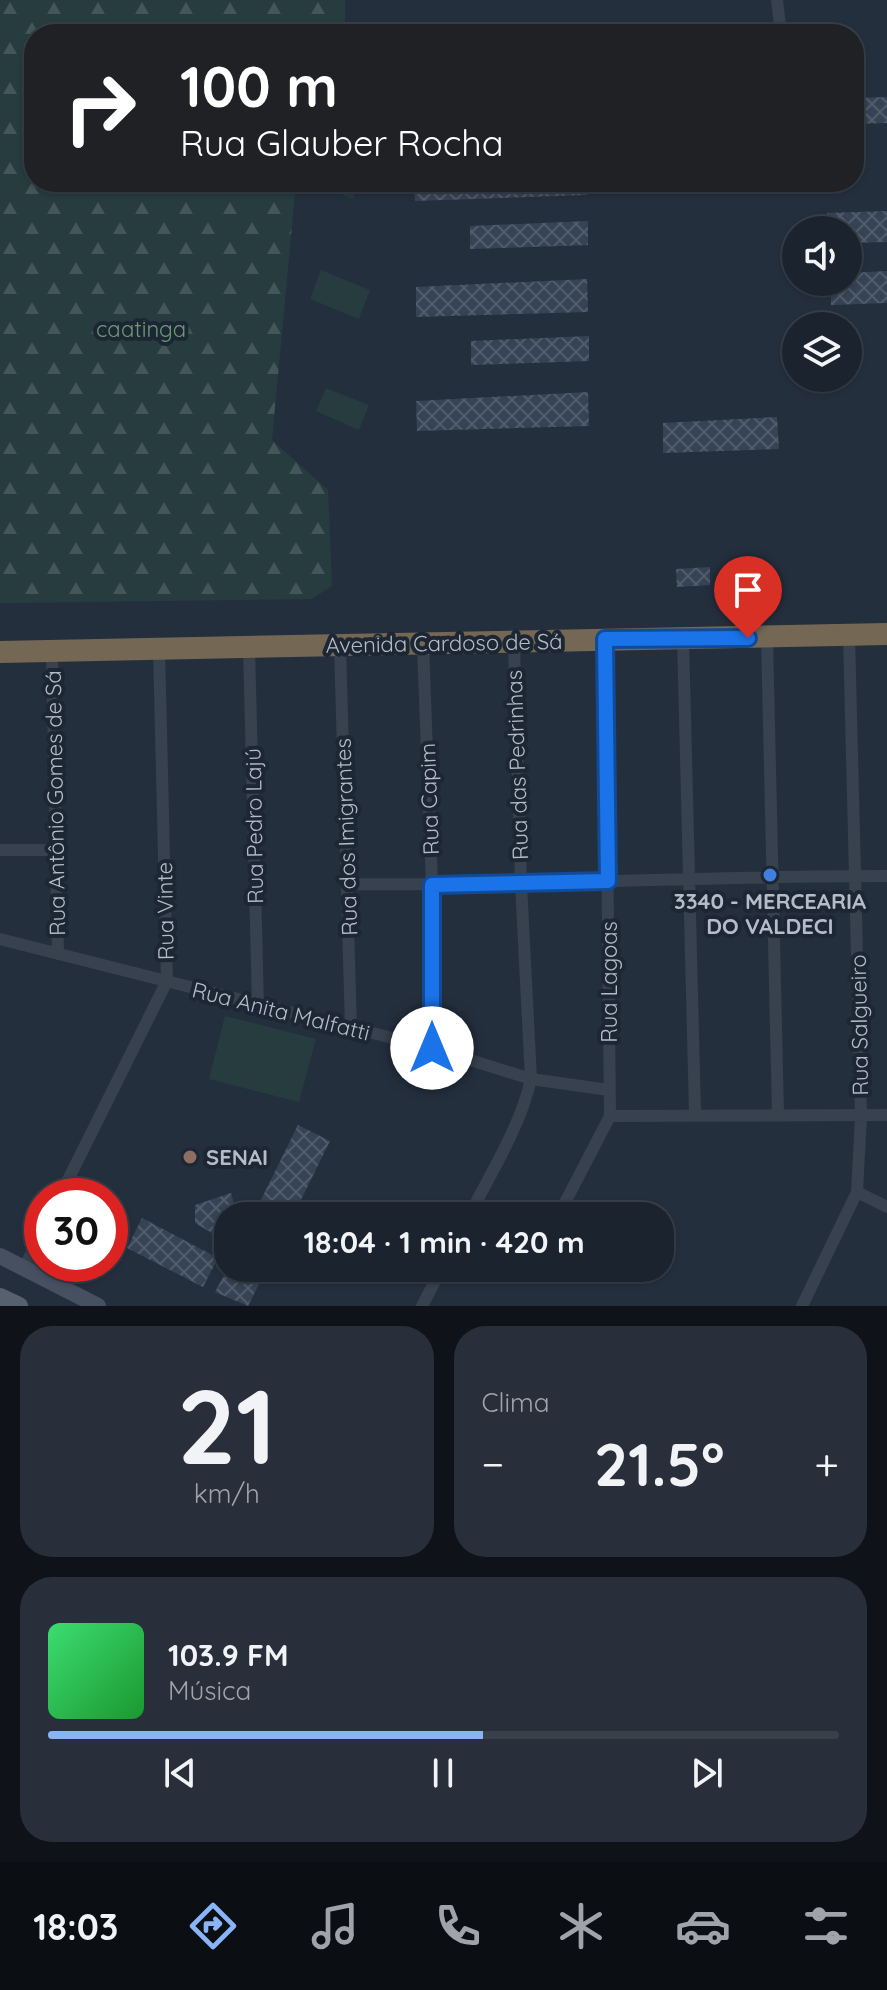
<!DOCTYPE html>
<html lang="pt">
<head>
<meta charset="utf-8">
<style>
  body { margin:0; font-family:Quicksand,sans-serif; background:#282f3a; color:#f1f3f6; height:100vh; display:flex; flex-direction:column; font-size:30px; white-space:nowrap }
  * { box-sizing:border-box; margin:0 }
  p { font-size:26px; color:#a0a4aa }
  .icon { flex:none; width:44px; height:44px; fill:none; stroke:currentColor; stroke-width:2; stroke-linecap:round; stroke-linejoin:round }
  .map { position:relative; height:1306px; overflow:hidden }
  .sheet { display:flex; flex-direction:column; gap:20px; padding:20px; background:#0f1319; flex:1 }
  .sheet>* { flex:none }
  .hud { position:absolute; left:24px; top:24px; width:840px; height:168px; border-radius:32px; box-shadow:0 2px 6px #0004,0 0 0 2px #39404a; background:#202124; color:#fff; overflow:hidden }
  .buttons { position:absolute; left:782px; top:216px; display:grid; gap:16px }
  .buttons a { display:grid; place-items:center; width:80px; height:80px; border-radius:50%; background:#1b232e; box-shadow:0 2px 6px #0004,0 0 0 2px #39404a; font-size:40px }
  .speed { position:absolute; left:24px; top:1178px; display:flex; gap:16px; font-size:40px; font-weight:700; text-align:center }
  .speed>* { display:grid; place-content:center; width:104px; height:104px; border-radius:50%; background:#1b232e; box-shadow:0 2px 6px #0004,0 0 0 2px #39404a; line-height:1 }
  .speed .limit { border:12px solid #d22; background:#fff; color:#111 }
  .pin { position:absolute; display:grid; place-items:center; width:68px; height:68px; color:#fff; margin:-82px -34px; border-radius:50% 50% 50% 0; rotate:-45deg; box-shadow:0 0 8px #0007 }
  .pin .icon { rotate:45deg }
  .me { position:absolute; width:88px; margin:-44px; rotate:0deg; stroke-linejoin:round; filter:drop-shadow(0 0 6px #0008) }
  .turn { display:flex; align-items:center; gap:28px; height:168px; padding:0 24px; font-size:36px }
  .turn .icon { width:104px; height:104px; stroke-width:2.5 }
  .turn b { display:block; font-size:56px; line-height:68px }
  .big { font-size:60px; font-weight:700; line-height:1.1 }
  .sheet .tile { flex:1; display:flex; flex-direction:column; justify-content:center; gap:12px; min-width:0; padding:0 28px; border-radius:32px; background:#282f3a }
  .sheet .dial { align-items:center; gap:0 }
  .dial b { font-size:104px; line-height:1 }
  .song { display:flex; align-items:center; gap:24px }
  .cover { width:96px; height:96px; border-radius:12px; background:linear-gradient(135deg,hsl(140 70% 55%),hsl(130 70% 35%)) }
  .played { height:8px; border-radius:4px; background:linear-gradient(90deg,#8ab4f8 55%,#39404a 55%) }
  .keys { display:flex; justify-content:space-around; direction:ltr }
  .heat { display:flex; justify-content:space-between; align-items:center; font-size:44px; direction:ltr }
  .sheet .tiles { flex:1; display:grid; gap:20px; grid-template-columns:1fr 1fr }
  .tile:last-child { grid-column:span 2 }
  .trip { position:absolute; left:214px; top:1202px; width:460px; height:80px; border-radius:32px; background:#1b232e; box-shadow:0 2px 6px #0004,0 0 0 2px #39404a; font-weight:700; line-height:80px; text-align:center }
  .tab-bar { display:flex; height:128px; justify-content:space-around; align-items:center; background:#0b0e12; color:#a0a4aa }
  .tab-bar .icon { width:56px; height:56px }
  .tab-bar .active { color:#8ab4f8 }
  .tab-bar b { font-size:36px; color:#f1f3f6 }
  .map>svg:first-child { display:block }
  .forest { fill:url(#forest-firs) }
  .pitch { fill:#263c3f }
  .building { fill:url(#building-cross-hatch) }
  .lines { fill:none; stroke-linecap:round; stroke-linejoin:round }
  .street { stroke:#38414e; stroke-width:12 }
  .secondary { stroke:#465061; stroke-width:16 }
  .primary { stroke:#56606e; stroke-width:18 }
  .highway { stroke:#746855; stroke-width:22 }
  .route-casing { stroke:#114b97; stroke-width:20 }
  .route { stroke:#1a73e8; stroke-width:14 }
  .shop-dot { fill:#3f7fe0; stroke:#1d2633; stroke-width:3 }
  .education-dot { fill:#8d6e63; stroke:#1d2633; stroke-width:3 }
  .labels { text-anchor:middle; stroke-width:8; stroke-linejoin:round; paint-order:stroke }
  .park-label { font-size:22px; fill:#6b9a76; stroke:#1d2633 }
  .street-label { font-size:22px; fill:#b4bcc9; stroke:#1d2633 }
  .poi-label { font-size:22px; font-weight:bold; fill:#b4bcc9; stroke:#1d2633 }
</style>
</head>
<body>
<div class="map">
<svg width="887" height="1306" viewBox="0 0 887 1306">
  <defs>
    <pattern id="forest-firs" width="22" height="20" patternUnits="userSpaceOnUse" patternTransform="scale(2)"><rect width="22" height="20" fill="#263c3f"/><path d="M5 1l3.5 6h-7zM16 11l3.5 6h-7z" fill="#435659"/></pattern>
    <pattern id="building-cross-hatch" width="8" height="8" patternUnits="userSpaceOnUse" patternTransform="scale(2)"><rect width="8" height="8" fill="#364354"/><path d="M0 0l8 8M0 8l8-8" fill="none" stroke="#515c6b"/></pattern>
  </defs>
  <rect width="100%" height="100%" fill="#242f3e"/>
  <path class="forest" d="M0 0H345V23L341 34H34V182H296L272 440 328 490 332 586 311 599 0 603Z"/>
  <path class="pitch" d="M312 182H360L353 199Z
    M321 270 370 290 359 319 310 299Z
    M326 388 369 405 359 430 316 411Z
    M225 1016 316 1039 299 1102 209 1079Z"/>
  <path class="building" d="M887 97V123L854 124V98Z
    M414 182H586L587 195 415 201Z
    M887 211V242L848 243V230H827V213Z
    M588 221V245L470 249V226Z
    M887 271V303L831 305V282H848V273Z
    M587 279 588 312 416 317V287Z
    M589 336V361L471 365V341Z
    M588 392 589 426 417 431 416 401Z
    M777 417 779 449 663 453V423Z
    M710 567V585L677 587 676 569Z
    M298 1125 330 1141 293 1216H253Z
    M231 1193 236 1211 235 1216H228L227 1242 195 1223V1205Z
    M142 1218 218 1258 203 1287 127 1248Z
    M228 1268H267L248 1306 215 1292Z"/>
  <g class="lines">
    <path class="street" d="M777 0 781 34
      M683 638 695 1113
      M767 638 778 1114
      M423 645 432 885V1048
      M340 646 351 1029
      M249 647 258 1005
      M52 651 58 954
      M0 850H57
      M349 884C528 886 707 876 887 876
      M0 939 432 1048 531 1079 609 1090
      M610 1116 887 1115
      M857 1192 887 1207
      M60 1196 167 981 159 648
      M469 1216C491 1172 520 1128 531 1079L521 884 514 643
      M558 1216 610 1116 605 639
      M24 1268 42 1232
      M492 1268 514 1278H523L530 1268
      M422 1306 442 1268
      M802 1306 857 1192 861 1116 849 635"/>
    <path class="secondary" d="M0 1256 98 1306"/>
    <path class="primary" d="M0 1297 19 1306"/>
    <path class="highway" d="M0 652 887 634"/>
  </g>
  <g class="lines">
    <defs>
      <path id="route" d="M432 1048V885L608 881 605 639 748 638"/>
    </defs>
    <use href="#route" class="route-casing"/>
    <use href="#route" class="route"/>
  </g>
  <circle class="shop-dot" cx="770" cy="875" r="8"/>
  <circle class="education-dot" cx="190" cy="1157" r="8"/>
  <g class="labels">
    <g class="park-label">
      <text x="141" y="337">caatinga</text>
    </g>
    <g class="street-label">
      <text transform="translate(444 643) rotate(-1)" y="8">Avenida Cardoso de Sá</text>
      <text transform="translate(517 765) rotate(-92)" y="8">Rua das Pedrinhas</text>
      <text transform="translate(429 799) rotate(-92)" y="8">Rua Capim</text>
      <text transform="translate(55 803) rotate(-91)" y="8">Rua Antônio Gomes de Sá</text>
      <text transform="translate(254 826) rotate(-91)" y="8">Rua Pedro Lajú</text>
      <text transform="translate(346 837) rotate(-92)" y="8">Rua dos Imigrantes</text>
      <text transform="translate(165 911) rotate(-91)" y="8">Rua Vinte</text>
      <text transform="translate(609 982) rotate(-90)" y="8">Rua Lagoas</text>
      <text transform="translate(281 1011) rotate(14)" y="8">Rua Anita Malfatti</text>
      <text transform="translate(859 1025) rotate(-91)" y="8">Rua Salgueiro</text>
    </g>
    <g class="poi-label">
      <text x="770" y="909">3340 - MERCEARIA<tspan x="770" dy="25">DO VALDECI</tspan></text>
      <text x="206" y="1165" text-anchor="start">SENAI</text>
    </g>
  </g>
</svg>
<div class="buttons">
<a><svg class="icon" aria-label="sound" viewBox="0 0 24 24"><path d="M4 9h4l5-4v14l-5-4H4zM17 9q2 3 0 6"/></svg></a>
<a><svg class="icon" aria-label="layers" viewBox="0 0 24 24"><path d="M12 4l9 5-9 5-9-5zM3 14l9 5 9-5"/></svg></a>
</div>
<div class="speed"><div class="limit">30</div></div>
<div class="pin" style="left:748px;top:638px;background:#d93025"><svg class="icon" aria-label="arrive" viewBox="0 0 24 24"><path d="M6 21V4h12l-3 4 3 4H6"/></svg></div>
<svg class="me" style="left:432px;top:1048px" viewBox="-20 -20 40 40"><circle r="19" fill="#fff"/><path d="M0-13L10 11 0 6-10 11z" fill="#1a73e8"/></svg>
<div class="trip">18:04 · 1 min · 420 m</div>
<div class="hud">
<div class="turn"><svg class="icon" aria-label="right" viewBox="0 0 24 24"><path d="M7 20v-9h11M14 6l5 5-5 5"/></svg><div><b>100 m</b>Rua Glauber Rocha</div></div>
</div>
</div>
<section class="sheet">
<div class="tiles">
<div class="tile dial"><b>21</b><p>km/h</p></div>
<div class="tile"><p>Clima</p>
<div class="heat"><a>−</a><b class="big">21.5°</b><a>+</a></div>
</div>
<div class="tile">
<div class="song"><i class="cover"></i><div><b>103.9 FM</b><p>Música</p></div></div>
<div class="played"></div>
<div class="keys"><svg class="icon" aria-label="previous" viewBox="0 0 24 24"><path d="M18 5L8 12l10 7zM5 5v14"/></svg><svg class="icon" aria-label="pause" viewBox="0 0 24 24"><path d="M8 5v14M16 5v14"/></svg><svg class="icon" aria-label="next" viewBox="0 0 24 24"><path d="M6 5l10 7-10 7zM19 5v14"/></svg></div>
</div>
</div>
</section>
<nav class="tab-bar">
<b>18:03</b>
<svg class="icon active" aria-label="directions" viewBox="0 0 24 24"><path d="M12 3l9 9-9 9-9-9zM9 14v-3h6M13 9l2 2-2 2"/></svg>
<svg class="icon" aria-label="music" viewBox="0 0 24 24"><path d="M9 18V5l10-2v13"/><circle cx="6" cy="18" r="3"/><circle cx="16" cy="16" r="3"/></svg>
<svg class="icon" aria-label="phone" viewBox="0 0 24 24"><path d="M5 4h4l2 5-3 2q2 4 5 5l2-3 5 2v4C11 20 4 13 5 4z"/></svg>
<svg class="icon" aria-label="climate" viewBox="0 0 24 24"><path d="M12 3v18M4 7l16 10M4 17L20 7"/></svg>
<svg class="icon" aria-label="car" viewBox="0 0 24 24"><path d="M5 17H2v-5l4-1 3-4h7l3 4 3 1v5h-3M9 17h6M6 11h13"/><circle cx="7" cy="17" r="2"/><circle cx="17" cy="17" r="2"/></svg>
<svg class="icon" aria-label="filters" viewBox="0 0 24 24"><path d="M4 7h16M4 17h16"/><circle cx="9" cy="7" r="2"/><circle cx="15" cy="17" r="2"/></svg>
</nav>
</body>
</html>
